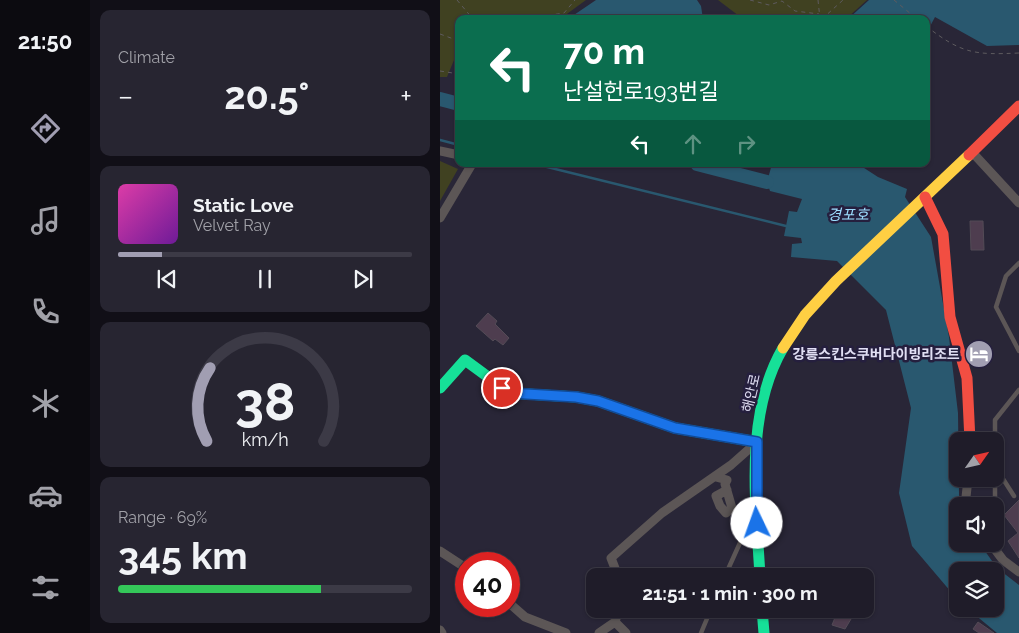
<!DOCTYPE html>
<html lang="en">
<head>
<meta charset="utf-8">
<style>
  body { margin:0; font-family:Raleway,"Noto Sans KR",sans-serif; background:#272531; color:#f1f3f6; height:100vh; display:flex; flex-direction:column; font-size:19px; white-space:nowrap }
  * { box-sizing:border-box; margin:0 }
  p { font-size:16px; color:#a1a1a8 }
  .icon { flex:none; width:28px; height:28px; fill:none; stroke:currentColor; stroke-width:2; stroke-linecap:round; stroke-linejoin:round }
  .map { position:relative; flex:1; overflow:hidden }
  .panel { display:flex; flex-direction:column; gap:10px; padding:10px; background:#110f17; width:350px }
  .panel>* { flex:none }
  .guide { position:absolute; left:15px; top:15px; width:475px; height:152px; border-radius:10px; box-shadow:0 1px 4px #0004,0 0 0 1px #3c3a46; background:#0b6e4f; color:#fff; overflow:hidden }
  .needle { width:32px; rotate:56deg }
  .controls { position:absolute; left:509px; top:432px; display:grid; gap:10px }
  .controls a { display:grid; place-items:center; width:55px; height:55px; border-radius:10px; background:#1f1c29; box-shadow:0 1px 4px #0004,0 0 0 1px #3c3a46; font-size:25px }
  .speed { position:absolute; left:15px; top:552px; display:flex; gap:10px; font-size:25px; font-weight:700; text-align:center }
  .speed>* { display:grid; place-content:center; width:65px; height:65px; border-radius:50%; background:#1f1c29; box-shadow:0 1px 4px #0004,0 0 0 1px #3c3a46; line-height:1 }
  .speed .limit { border:8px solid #d22; background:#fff; color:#111 }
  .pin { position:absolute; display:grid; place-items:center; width:42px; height:42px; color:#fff; margin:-21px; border:2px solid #fff; border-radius:50%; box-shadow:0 1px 5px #0007 }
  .me { position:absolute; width:55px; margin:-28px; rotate:357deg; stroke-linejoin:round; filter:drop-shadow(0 0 4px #0008) }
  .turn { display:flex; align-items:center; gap:18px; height:105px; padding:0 25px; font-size:22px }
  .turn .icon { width:65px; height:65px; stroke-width:2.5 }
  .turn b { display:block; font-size:35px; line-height:42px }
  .lanes { display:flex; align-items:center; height:48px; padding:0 25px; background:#0003; justify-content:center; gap:25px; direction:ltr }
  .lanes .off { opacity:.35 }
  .big { font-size:38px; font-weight:700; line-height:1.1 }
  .panel .widget { flex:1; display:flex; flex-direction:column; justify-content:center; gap:8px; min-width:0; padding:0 18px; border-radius:10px; background:#272531 }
  .panel .dial { align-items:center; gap:0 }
  .dial svg { height:130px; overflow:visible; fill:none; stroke:#3c3a46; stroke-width:7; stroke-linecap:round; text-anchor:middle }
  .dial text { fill:#f1f3f6; stroke:none }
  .song { display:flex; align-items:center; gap:15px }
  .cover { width:60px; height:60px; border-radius:8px; background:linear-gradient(135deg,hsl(320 70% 55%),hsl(280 70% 35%)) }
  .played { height:5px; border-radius:2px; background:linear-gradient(90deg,#a19eb2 15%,#3c3a46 15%) }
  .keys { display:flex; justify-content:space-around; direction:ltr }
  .heat { display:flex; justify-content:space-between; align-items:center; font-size:28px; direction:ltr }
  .charge { height:8px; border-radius:4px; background:linear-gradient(90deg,#34c759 69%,#3c3a46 0) }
  .trip { position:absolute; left:146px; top:568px; width:288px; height:50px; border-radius:10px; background:#1f1c29; box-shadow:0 1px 4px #0004,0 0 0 1px #3c3a46; font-weight:700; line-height:50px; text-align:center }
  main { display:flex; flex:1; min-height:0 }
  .menu { display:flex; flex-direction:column; width:90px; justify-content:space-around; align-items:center; background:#0c0b10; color:#a1a1a8 }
  .menu .icon { width:35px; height:35px }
  .menu .current { color:#a19eb2 }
  .menu b { font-size:22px; color:#f1f3f6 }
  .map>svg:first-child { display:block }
  .green { fill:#404121 }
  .water { fill:#29586f }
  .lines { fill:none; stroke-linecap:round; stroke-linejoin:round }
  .stream { stroke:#29586f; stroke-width:2.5 }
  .river { stroke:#29586f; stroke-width:14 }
  .building { fill:#4e3d4f; stroke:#534b56 }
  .path { stroke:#5e5b5f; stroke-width:1; stroke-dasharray:4 4; stroke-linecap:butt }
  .lane { stroke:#5c5656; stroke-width:4.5 }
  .street { stroke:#5c5656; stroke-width:9 }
  .fast { stroke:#16e098; stroke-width:11 }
  .slow { stroke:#ffcf43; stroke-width:11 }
  .jam { stroke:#f24e42; stroke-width:11 }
  .route-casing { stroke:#114b97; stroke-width:12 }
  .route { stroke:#1a73e8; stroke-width:9 }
  .labels { text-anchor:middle; stroke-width:5; stroke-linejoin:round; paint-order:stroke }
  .poi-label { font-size:14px; font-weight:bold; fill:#e1dff4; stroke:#251f3e; text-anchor:end }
  .street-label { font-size:14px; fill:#e1dff4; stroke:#251f3e }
  .water-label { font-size:15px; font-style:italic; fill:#9cdcfd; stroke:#251f3e }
</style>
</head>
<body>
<main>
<nav class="menu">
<b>21:50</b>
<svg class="icon current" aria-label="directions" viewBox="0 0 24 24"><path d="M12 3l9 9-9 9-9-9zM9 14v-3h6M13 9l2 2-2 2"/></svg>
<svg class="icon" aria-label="music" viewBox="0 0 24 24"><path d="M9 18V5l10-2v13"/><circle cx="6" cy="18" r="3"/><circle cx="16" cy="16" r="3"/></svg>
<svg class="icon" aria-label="phone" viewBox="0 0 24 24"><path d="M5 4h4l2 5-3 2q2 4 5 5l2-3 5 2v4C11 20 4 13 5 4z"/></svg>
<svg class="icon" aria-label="climate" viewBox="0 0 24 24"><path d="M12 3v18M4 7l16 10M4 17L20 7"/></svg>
<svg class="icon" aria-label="car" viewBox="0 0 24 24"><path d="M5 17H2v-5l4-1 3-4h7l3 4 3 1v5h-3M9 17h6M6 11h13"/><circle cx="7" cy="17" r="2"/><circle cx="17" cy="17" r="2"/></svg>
<svg class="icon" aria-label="filters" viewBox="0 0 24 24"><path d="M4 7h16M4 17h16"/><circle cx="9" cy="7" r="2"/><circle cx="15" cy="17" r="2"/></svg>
</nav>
<section class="panel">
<div class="widget"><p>Climate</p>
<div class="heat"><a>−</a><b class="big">20.5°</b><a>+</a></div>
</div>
<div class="widget">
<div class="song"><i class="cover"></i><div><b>Static Love</b><p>Velvet Ray</p></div></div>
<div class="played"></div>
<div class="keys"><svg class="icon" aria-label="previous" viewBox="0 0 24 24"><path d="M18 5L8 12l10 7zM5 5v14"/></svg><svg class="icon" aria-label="pause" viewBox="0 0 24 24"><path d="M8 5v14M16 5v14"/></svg><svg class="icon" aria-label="next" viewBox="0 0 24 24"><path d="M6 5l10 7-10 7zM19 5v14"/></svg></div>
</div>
<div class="widget dial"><svg viewBox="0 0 100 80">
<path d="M14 69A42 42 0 1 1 86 69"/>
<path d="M14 69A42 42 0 0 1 16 24" stroke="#a19eb2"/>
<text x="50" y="56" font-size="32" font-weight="700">38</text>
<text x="50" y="72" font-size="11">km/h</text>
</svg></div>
<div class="widget"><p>Range · 69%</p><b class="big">345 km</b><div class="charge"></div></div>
</section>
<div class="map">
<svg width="579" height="633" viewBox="0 0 579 633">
  <rect width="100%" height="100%" fill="#292637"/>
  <path class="green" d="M0 0H146L120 19H19V48L7 77H0Z
    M278 0H427L406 19H303Z
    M0 161 18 169 0 201Z"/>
  <path class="water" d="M156 0H257L261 6 263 19H128Z
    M429 0H579V45L547 46 495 17 486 34V19H408Z
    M332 164H421V166L438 177 467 189 465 197 491 237 509 337 518 413 519 495 522 506H518V544H540L557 568 579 585V633H557L528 609H555V571H518L517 599 472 546 459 493 471 408 446 310 397 261 351 257 352 244 362 243 361 238 344 236 349 211 357 212 362 199 330 191 327 182Z"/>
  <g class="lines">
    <path class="stream" d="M0 140 19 145
      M95 164 346 226"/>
    <path class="river" d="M0 99 19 104
      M257 164 327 182"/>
  </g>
  <path class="building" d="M530 221H543L544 250H531Z
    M48 313 57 321 55 324 69 338 63 345 55 339 53 341 36 326Z
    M579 500V558L568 541 578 533 564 515Z
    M402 614 411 619 405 629 392 625 396 615 400 617Z
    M538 622 554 633H539L533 629Z"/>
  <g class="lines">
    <path class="path" d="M17 0 33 19
      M310 0 329 5 342 1 355 11 379 14
      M378 0 380 19
      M454 0 477 19
      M84 19 124 13 135 0
      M382 19 403 0
      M486 26C522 54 535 55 579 53
      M0 34 19 41
      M0 71 19 74"/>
    <path class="lane" d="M579 263 566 276 556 307 579 351
      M556 468 574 496
      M560 520 555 501V420L579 390
      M285 576 313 514
      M261 633 271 609"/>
    <path class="street" d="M0 151 19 155
      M532 152 579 203
      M0 218 32 164
      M276 477 287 480 285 484 292 508 286 513 280 506 276 496 287 490
      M528 479 526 497 530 506
      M551 544 563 560 579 572
      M0 551 26 568
      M178 576 171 558 222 513 291 465 317 442
      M69 603 85 617 126 633
      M175 622 179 609
      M0 630 2 633
      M159 633 175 622 186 633"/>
    <path class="fast" d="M0 388 25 360 70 393 136 397 158 401 235 428 317 442
      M320 576C316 503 304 415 343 348
      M322 609 324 633"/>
    <path class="slow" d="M343 348 365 315 396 281 529 155"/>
    <path class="jam" d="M529 155 579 106
      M485 197 503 234 510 317 527 378 530 441"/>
  </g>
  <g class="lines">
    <defs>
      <path id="route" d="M62 388 70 393 136 397 158 401 235 428 317 442V523"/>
    </defs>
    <use href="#route" class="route-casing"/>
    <use href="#route" class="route"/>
  </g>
  <defs>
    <symbol id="hotel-disc" viewBox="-11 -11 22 22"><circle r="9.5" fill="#a19eb2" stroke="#251f3e"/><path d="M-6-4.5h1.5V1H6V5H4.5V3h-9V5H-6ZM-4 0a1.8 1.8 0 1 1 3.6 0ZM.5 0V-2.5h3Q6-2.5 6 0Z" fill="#fff"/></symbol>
  </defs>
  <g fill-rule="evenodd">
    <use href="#hotel-disc" x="523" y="338" width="32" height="32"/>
  </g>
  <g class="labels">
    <g class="poi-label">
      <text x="520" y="359">강릉스킨스쿠버다이빙리조트</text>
    </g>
    <g class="street-label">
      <text transform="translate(311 393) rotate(-77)" y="5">해안로</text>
    </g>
    <g class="water-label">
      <text x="408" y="220">경포호</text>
    </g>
  </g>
</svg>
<div class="controls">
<a><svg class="needle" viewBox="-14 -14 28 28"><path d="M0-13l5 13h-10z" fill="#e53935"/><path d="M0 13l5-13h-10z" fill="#a1a1a8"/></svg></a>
<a><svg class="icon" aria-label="sound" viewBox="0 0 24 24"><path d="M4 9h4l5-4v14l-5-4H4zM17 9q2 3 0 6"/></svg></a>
<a><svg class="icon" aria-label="layers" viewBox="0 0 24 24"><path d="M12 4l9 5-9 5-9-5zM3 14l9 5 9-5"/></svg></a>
</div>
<div class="speed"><div class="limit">40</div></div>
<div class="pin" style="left:62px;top:388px;background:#d93025"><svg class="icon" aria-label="arrive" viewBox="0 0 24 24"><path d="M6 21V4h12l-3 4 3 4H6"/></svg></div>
<svg class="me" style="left:317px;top:523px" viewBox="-20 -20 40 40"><circle r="19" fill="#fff"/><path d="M0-13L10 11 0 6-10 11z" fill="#1a73e8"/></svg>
<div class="trip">21:51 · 1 min · 300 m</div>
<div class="guide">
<div class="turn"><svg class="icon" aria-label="left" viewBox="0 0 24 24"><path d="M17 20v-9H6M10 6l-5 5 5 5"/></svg><div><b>70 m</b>난설헌로193번길</div></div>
<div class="lanes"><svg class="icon" aria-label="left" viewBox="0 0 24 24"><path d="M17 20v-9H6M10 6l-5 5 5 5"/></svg><svg class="icon off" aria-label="ahead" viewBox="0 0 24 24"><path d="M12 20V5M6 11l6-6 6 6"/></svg><svg class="icon off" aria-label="right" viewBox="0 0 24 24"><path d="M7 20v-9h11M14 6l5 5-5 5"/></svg></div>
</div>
</div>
</main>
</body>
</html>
